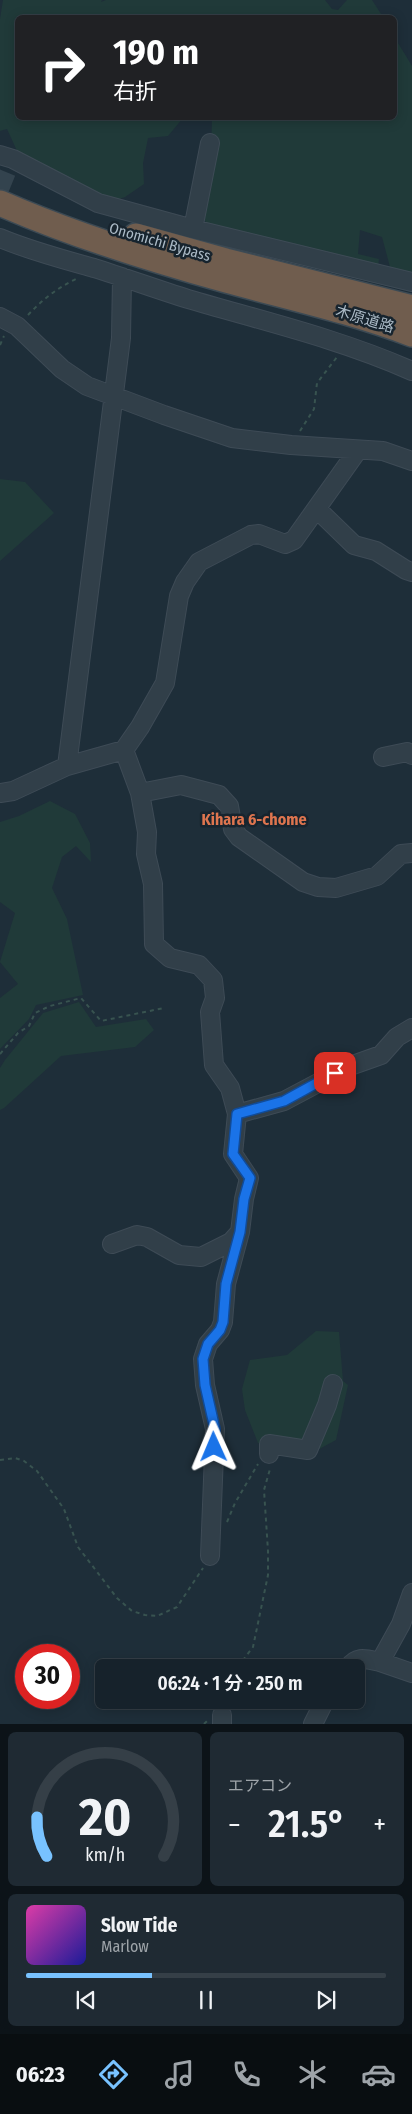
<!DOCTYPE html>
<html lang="ja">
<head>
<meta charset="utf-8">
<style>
  body { margin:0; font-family:"Fira Sans Condensed","Noto Sans JP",sans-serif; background:#1f2a33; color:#f1f3f6; height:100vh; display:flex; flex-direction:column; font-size:19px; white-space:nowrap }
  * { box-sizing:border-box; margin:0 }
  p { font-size:16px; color:#9ea4a9 }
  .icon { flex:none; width:28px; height:28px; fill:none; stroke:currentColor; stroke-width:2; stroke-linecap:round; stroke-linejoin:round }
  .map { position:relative; height:1724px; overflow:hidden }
  .side { display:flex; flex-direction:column; gap:8px; padding:8px; background:#0c1318; flex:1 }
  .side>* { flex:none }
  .top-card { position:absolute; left:15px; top:15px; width:382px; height:105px; border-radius:8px; box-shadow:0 2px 12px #0003,0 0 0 1px #353f47; background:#202124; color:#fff; overflow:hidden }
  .speed { position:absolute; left:15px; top:1644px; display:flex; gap:10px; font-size:25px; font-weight:700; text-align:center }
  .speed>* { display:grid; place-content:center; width:65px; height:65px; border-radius:50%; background:#16222b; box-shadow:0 2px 12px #0003,0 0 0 1px #353f47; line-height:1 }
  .speed .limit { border:8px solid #d22; background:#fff; color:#111 }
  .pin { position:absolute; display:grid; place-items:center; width:42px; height:42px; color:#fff; margin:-21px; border-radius:10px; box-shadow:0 2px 8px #0006 }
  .me { position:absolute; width:55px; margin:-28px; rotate:359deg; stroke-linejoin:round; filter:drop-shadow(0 0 4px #0008) }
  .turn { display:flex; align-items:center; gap:18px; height:105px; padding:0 15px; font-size:22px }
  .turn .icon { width:65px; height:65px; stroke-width:2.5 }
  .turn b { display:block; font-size:35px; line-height:42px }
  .big { font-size:38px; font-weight:600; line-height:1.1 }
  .side .tile { flex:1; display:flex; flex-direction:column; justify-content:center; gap:8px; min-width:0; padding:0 18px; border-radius:8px; background:#1f2a33 }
  .side .dial { align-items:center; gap:0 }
  .dial svg { height:130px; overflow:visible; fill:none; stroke:#353f47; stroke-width:7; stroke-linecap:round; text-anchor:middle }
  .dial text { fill:#f1f3f6; stroke:none }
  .song { display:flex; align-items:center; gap:15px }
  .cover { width:60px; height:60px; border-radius:8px; background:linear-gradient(135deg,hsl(320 70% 55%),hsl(240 70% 35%)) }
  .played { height:5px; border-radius:2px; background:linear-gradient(90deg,#78c2ff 35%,#353f47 35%) }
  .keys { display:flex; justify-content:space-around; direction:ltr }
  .heat { display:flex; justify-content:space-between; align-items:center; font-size:28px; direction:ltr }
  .side .tiles { flex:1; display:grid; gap:8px; grid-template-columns:1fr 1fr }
  .tile:last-child { grid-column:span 2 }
  .trip { position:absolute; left:95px; top:1659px; width:270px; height:50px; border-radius:8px; background:#16222b; box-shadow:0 2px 12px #0003,0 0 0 1px #353f47; font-weight:600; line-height:50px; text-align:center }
  .dock { display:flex; height:80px; justify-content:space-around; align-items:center; background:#090e11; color:#9ea4a9 }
  .dock .icon { width:35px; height:35px }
  .dock .current { color:#78c2ff }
  .dock b { font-size:22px; color:#f1f3f6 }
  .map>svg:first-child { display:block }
  .green { fill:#203a39 }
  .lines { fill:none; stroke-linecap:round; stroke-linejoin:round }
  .minor-tunnel { stroke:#33434e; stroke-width:18; stroke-dasharray:18 9; stroke-linecap:butt }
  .minor-casing { stroke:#3e4b56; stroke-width:20 }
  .highway-casing { stroke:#3c4a54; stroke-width:28 }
  .path { stroke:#385350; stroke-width:2; stroke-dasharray:4 4; stroke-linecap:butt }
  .minor { stroke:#313f49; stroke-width:18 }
  .highway { stroke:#705d4e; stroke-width:25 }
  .route-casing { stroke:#114b97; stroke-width:12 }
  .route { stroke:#1a73e8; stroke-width:9 }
  .labels { text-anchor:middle; stroke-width:5; stroke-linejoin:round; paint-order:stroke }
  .street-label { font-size:15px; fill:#abbac6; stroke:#17242e }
  .neighbourhood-label { font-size:16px; font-weight:bold; fill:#de754f; stroke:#17242e }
</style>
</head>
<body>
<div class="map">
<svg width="412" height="1724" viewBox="0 0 412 1724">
  <rect width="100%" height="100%" fill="#1e2e39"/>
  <path class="green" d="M3 0H102L101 2 106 0H325L332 9 338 10 347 0H372L383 17 18 18V118H183L168 136 148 138 143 163 144 184 125 197 116 200 97 195 18 153 7 129 0 131V19Z
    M395 38 412 66V274L390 267 382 237 360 230 358 254 379 259 378 268 214 230 202 218 211 155 212 118H395Z
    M0 479 25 482 54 513 0 561Z
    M50 801 75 814 90 843 91 862 76 846 62 857 52 888 67 919 83 995 36 1005 29 1019 0 1049V998L18 984 0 962 15 913 0 902V822L19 816Z
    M79 1002 96 1027 146 1019 154 1030 135 1047 61 1056 4 1108 0 1110V1068L5 1060 43 1013Z
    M316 1331 339 1332 343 1381 348 1385 336 1440 308 1455 258 1443 245 1410 242 1389 250 1360 287 1355Z"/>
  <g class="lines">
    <path class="minor-tunnel" d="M0 189 9 167"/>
    <defs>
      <path id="minor" d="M0 155 13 159 98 203 193 229 412 282
        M193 229 210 143
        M0 238C31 251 62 259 94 268 126 278 156 289 188 299 263 321 340 339 412 371
        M0 317 17 326 62 369 87 386 164 415 232 438 291 445 383 451 412 461
        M317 509 354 545 376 551 406 570 412 572
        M124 750 140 793 147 832 146 854 153 884 154 944 170 958 199 965 213 980 215 998 210 1012 214 1065 230 1088 237 1114 233 1154 249 1178 244 1199 240 1232 226 1284 223 1322 220 1330 208 1344 203 1359 205 1385 215 1429 210 1556
        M383 757 407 752 412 755
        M67 766 121 338 122 277
        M0 793 13 791 67 766 124 750 140 727 165 683 179 596 185 582 199 562 251 535 259 534 285 544 294 540 358 450
        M140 793 181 785 219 795 229 806 233 829 239 837 303 882 318 887 336 888 377 876 401 854 412 853
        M237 1114 284 1101 350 1066 381 1055 397 1037 412 1028
        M112 1244 137 1235 147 1237 179 1255 201 1257 231 1242 240 1232
        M269 1454V1444L308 1450 327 1405 333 1384
        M380 1662 412 1673
        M348 1668C357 1655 366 1659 380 1662L401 1624 412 1593
        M222 1715V1724
        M313 1724 325 1700"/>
      <path id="highway" d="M0 203C73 235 150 259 226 280 288 297 352 311 412 334
        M136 236 226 261 412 308"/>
    </defs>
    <use href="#minor" class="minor-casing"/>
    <use href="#highway" class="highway-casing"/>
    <path class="path" d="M28 315C42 300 57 288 76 279
      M0 345 4 336
      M300 431 314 409 317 383 337 357
      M0 1054 18 1033 29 1026 35 1013 50 1006 81 998 101 1021 164 1008
      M0 1460 15 1458 24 1461 37 1471 64 1509 78 1547 117 1598 132 1611 145 1615 157 1616 177 1607 203 1568
      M227 1522 235 1503 258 1464
      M240 1668 243 1660 253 1647 268 1575V1551L264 1490 270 1469
      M204 1724 207 1721"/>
    <use href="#minor" class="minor"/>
    <use href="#highway" class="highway"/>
  </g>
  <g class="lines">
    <defs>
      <path id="route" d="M214 1447 215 1429 205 1385 203 1359 208 1344 220 1330 223 1322 226 1284 240 1232 244 1199 250 1178 233 1154 237 1114 284 1101 335 1073"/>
    </defs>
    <use href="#route" class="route-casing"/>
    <use href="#route" class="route"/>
  </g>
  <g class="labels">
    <g class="street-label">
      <text transform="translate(160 242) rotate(16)" y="5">Onomichi Bypass</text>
      <text transform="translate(365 319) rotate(17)" y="5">木原道路</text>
    </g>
    <g class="neighbourhood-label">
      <text x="254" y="825">Kihara 6-chome</text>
    </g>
  </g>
</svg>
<div class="speed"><div class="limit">30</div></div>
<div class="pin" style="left:335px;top:1073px;background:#d93025"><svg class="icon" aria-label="arrive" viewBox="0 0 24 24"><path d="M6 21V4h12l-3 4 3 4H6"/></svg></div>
<svg class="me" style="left:214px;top:1447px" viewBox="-20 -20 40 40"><path d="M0-17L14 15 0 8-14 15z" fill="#1a73e8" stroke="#fff" stroke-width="4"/></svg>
<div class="trip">06:24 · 1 分 · 250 m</div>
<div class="top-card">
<div class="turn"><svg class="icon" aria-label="right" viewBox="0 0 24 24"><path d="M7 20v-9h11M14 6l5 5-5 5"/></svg><div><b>190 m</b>右折</div></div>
</div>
</div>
<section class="side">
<div class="tiles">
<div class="tile dial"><svg viewBox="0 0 100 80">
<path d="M14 69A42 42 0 1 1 86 69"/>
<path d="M14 69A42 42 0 0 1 8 45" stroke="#78c2ff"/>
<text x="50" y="56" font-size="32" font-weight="700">20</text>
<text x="50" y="72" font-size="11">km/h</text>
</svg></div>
<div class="tile"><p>エアコン</p>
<div class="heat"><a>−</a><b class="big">21.5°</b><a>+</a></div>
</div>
<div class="tile">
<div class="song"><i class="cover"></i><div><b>Slow Tide</b><p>Marlow</p></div></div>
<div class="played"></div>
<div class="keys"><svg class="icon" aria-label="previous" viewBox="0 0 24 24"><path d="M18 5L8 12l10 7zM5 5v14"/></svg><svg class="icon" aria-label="pause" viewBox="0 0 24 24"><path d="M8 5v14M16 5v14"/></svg><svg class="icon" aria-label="next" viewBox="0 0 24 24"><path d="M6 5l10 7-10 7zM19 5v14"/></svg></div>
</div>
</div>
</section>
<nav class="dock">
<b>06:23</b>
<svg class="icon current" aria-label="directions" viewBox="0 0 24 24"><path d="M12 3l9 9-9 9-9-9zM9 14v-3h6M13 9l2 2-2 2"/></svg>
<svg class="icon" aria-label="music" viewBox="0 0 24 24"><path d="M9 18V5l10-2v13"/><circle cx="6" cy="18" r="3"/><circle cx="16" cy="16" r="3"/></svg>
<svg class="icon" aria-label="phone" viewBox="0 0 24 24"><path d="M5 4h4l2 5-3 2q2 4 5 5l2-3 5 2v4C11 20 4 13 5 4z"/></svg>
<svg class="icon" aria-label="climate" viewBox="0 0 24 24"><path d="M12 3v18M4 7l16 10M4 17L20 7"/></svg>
<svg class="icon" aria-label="car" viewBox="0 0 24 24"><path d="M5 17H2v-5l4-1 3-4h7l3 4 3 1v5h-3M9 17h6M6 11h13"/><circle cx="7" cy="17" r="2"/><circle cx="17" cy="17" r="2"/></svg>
</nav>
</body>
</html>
